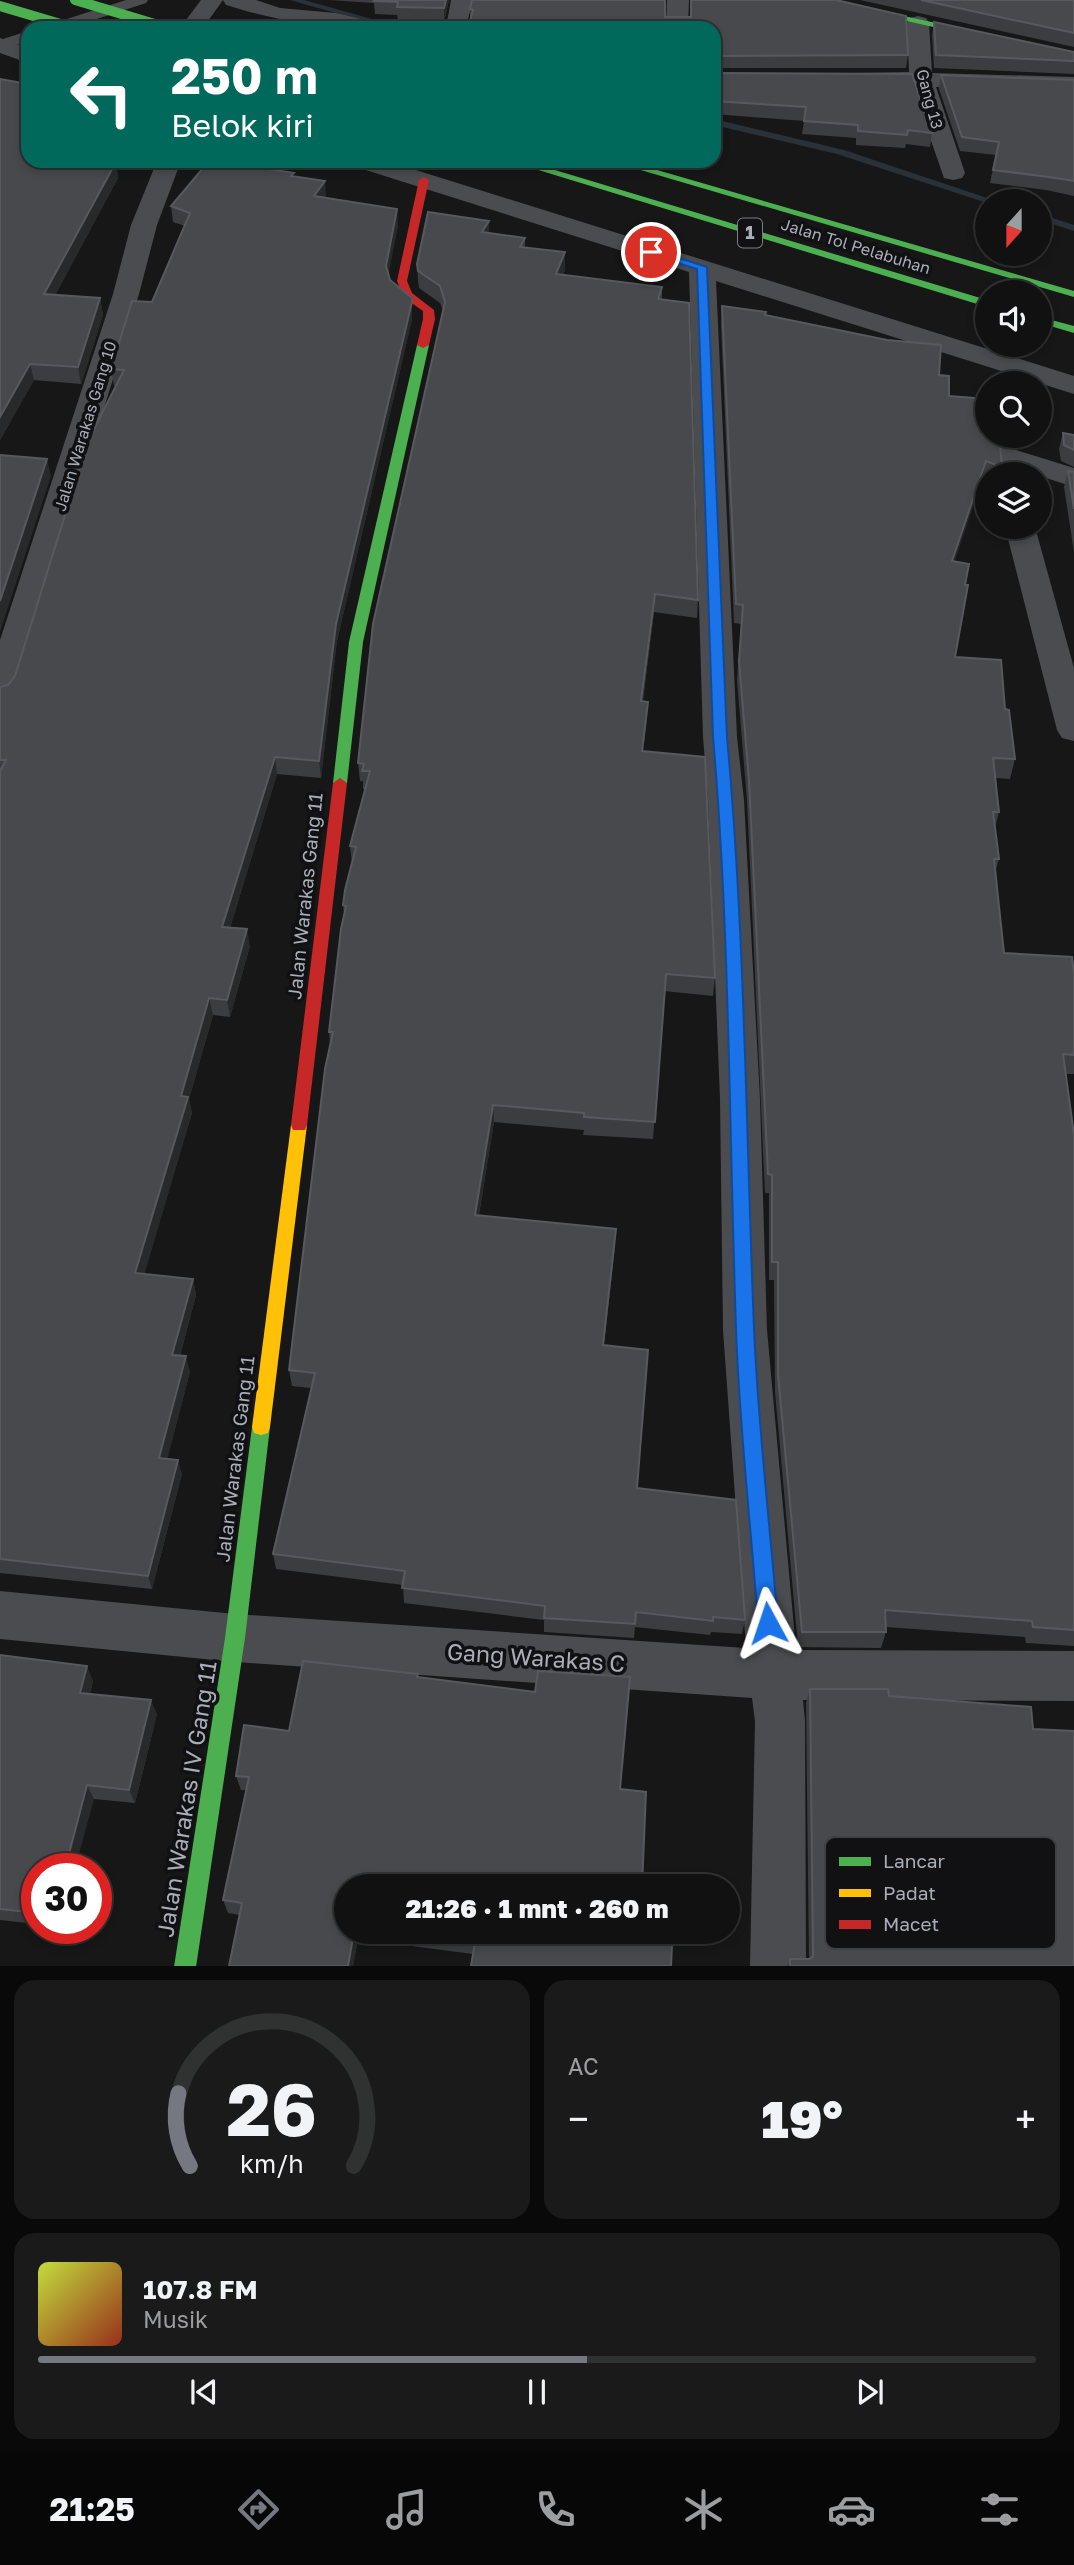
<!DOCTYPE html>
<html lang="id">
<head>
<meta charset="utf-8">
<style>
  body { margin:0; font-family:"Golos Text",sans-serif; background:#1a1a1a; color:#f1f3f6; height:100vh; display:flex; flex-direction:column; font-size:26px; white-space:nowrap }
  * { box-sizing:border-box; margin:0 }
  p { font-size:23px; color:#9c9d9f }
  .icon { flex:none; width:38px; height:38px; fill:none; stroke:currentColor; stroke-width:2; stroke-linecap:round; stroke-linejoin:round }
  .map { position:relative; height:1966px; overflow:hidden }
  .sheet { display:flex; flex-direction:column; gap:14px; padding:14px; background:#090909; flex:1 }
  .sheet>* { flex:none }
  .top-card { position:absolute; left:21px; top:21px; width:700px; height:147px; border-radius:21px; box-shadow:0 4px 10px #0003,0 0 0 2px #303131; background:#00695c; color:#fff; overflow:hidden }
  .needle { width:46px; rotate:201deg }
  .tools { position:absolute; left:975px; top:189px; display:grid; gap:14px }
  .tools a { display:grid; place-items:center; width:77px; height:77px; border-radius:50%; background:#111; box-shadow:0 4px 10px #0003,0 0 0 2px #303131; font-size:35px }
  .speed { position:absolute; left:21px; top:1853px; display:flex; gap:14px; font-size:35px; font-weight:700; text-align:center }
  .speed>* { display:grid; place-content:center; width:91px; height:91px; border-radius:50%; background:#111; box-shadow:0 4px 10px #0003,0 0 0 2px #303131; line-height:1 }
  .speed .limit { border:10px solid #d22; background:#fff; color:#111 }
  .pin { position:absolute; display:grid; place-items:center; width:60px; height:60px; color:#fff; margin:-30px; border:4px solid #fff; border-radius:50%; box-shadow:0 2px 7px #0007 }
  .me { position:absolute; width:77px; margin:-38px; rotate:355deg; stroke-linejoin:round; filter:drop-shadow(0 0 5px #0008) }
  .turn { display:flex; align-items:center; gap:24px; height:147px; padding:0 35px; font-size:32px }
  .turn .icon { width:91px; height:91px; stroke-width:2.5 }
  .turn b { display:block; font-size:49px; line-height:60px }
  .big { font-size:52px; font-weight:800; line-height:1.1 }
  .sheet .widget { flex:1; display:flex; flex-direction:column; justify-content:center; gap:10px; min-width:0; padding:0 24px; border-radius:21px; background:#1a1a1a }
  .sheet .dial { align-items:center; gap:0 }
  .dial svg { height:182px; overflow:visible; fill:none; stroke:#303131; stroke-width:7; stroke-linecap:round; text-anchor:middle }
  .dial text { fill:#f1f3f6; stroke:none }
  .song { display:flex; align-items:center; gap:21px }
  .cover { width:84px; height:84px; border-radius:10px; background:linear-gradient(135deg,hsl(70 70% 55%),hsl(10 70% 35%)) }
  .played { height:7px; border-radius:4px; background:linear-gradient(90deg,#757880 55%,#303131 55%) }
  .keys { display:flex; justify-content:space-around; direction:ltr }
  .heat { display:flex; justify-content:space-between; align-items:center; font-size:38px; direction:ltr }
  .sheet .tiles { flex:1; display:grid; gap:14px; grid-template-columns:1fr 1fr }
  .widget:last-child { grid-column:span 2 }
  .trip { position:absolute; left:334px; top:1874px; width:406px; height:70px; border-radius:35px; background:#111; box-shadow:0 4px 10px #0003,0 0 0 2px #303131; font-weight:800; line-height:70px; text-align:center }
  .menu { display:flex; height:112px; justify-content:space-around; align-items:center; background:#070707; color:#9c9d9f }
  .menu .icon { width:49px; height:49px }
  .menu .selected { color:#757880 }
  .menu b { font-size:32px; color:#f1f3f6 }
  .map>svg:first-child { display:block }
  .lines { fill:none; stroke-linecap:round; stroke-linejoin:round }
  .stream { fill:#2a3239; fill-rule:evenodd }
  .lane { fill:#4b4c50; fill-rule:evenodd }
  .street { fill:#4b4c50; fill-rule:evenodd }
  .fast { fill:#4caf50; fill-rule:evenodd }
  .slow { fill:#ffc107; fill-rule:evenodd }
  .jam { fill:#c62828; fill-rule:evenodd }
  .fast-bridge { stroke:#4caf50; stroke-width:10 }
  .wall { fill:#3c3d40 }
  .shaded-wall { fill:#28292a }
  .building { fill:#48494d; stroke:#57595e; stroke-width:2 }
  .route { fill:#1a73e8; stroke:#114b97; stroke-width:2 }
  .labels { text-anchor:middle; stroke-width:7; stroke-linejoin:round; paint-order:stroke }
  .far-street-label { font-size:16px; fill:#a8adb8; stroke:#111113 }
  .shield { fill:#111113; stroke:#7b7e86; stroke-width:2 }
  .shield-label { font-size:18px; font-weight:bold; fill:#a8adb8 }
  .street-label { font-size:19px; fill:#a8adb8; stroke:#111113 }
  .near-street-label { font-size:23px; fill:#a8adb8; stroke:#111113 }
  .key { fill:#111113; stroke:#3e4045; stroke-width:2 }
  .key-label { font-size:19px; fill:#a8adb8 }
</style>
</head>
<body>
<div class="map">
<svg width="1074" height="1967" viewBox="0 0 1074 1967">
  <rect width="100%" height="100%" fill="#171717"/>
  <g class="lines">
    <path class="stream" d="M290 0H304L404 28H388Z
      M714 119 844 150 996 201 987 203 837 154 714 125Z
      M1040 214 1074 225V231L1040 220Z"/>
    <path class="lane" d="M126 0H148L146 3 69 28H45L48 25Z
      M28 31V41L0 50V40Z"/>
    <path class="street" d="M201 0H223L203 28H180Z
      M223 0H256L280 8 336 13 377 23 380 28C324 28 280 22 226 5Z
      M451 0H473L466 27H450L447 22Z
      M667 0H689L688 28H666Z
      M918 16 926 18 929 23 932 73 1074 77V91L936 87 965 173 962 178 953 180 944 178 912 86 855 83 851 78 855 73 909 72 907 23 910 18Z
      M0 38 28 48V63L0 53Z
      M157 161H181L157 225 139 294 17 692 12 700 0 703V640L113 294 131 225Z
      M350 161H387L1074 376V394L716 281 737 737 744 800 760 1099 767 1330 796 1650 1074 1651V1701L803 1700 805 1721 806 1967H750L755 1721 752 1698 235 1662 0 1639V1591L235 1614 746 1648 723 1330 720 1099 708 800 703 737 689 272 353 166Z
      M1000 445 1074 468V487L990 460 985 454 990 448Z
      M1005 527H1035L1074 668V741L1062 738 1057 730Z"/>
    <path class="fast" d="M814 0H830L1074 53V59Z
      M509 161H525L987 300V307Z
      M610 161H626L1074 291V297Z
      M1040 317 1074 326V333L1040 323Z
      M423 342 429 345 363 642 347 783 340 788 333 783 349 642 417 345Z
      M261 1419 268 1421 270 1427 245 1638 196 1967H174L225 1638 252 1427 254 1421Z"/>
    <path class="slow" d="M299 1118 305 1120 307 1125 270 1427 268 1433 261 1435 254 1433 252 1427 291 1125 293 1120Z"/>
    <path class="jam" d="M424 177 429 180 407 281 412 293 434 310 435 319 429 345 423 348 417 345 423 319V311L403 297 397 281 419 180Z
      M340 778 347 783 307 1125 305 1130H293L291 1125 333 783Z"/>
    <path class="fast-bridge" d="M75 0 168 28
      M0 6 74 28"/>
  </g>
  <path class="wall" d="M329 0H449L444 22 398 20 397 15 375 14 374 3Z
    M860 0H1074V47Z
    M470 9 665 17 908 55 906 68H714V28L470 22Z
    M934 22 1074 52V74L934 68 932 35Z
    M714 73 932 133 930 147 906 144 905 148 856 145V138L802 134 804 121 714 114Z
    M941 75 1074 80V196L1046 190 990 183 996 155 960 151 939 89Z
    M0 79 28 161 116 162 118 178 55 295 100 298 103 315 81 384 34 380 0 440Z
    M294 177 326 197V198L398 225 388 274 390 280 412 319 337 641 321 778 277 774 230 928 250 946 230 1017 213 1015 189 1099 192 1113 144 1274 193 1279 196 1295 180 1356 190 1372 167 1459 182 1474 152 1589 0 1573V687L8 685 15 676 116 386H114L111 369 152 302 185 226 173 222 171 206Z
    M489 221V233L525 238V247L565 270 563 275 662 287V299L698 600 697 618 654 612 643 701 648 702 643 752 715 978 713 996 664 991 653 1139 583 1135 584 1130 494 1122 479 1215 615 1246 604 1345 637 1488 745 1620 742 1634 711 1632 710 1635 635 1627 634 1638 544 1632V1620L404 1603 403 1585 276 1569 273 1554 311 1388 292 1386 289 1370 330 1044 329 1032 344 914 343 905 352 863 350 846 365 789H363V781H360L358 763 443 311 440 303 419 288 418 281 417 264Z
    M722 306 766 312V316L939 375 949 396 987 436H996L994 443 1002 467 1000 474H987V482L982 480 954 561 965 585 955 657 1005 709 1015 759 1010 779 996 778 999 812 995 828 999 859 995 873 1004 953 1074 974V1074H1066L1074 1135V1646L1026 1643 1025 1637 886 1627V1632L881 1648 798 1647 775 1392 774 1280H769V1193H765L747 800 737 680 741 624 734 623 721 325Z
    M1063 433 1074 435V467L1061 461 1059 449Z
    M1068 471 1074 472V552L1064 487Z
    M0 1655 93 1681 90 1694 157 1714 135 1803 94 1799 37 1869V1924L0 1920Z
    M418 1677 535 1692 630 1677 346 1886V1932H640L473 1954 358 1939 353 1966H229L240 1915 228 1913 223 1900 246 1790H241L236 1776 289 1731Z
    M810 1689 889 1696 1033 1729 1074 1966H787L790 1959H809L806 1703Z"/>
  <path class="shaded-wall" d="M446 0H449L444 22V8Z
    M116 162 118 178 47 311 44 294Z
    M325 181 326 197 315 212 314 196Z
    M397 209 398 225 387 283 386 266Z
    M489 221V238L482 232Z
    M565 252V270L556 291V274Z
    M100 298 103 315 81 384 78 367Z
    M412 298V319L337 641 321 778 319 761 336 624Z
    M30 364 34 380 0 440V417Z
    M987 433V436H996L994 444 982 454Z
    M47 459 51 476 0 632V601Z
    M986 461 982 480 948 581 952 561Z
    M655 594 654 612 640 719 641 701Z
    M648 702 647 720 641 770 642 751Z
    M275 757 277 774 225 944 222 927Z
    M247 929 250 946 230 1017 227 1000Z
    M209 998 213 1015 189 1099 192 1113 140 1289 135 1273 181 1096Z
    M493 1105 494 1122 476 1231 475 1215Z
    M616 1229 615 1246 602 1361 603 1345Z
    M193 1279 196 1295 176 1370 172 1355Z
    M186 1356 190 1372 164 1472 159 1458Z
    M178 1460 182 1474 152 1589 148 1576Z
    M87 1666 93 1681 86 1707 80 1693Z
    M151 1700 157 1714 135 1803 129 1790Z
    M87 1785 94 1799 75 1869H65Z
    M354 1932H356L358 1939 353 1966H348Z"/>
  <path class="building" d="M375 0H446L444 8 397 7 398 2 374 1Z
    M472 0H665V17H691V0H836L906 16 908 55 714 56V28H468L473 10 470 9Z
    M921 0H1074V33Z
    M934 22 1074 52V61L936 55Z
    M714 73 912 74 932 133 908 130 907 135 858 131V125L804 121 806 107 714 101Z
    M941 75 1074 80V181L1049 177 993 170 999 142 962 137Z
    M0 79 28 84V161L116 162 44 294 100 298 78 367 30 364 0 417Z
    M209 161H216L294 173 291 176 325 181 314 196 397 209 386 266 390 280 412 298V302L336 624 319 761 275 757 222 927 247 929 227 1000 209 998 181 1096 188 1097 135 1273 193 1279 172 1355 186 1356 159 1458 178 1460 148 1576 0 1559V771L6 760H0V687L8 685 15 676 88 441 124 370 111 369 132 301 152 302 190 213 171 206Z
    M428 212 489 221 482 232 525 238 520 247 565 252 556 274 662 287 658 299 689 303 698 600 655 594 641 701 648 702 642 751 705 757 715 978 666 974 655 1122 584 1117V1113L493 1105 475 1215 616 1229 603 1345 648 1350 637 1488 736 1500 745 1620 713 1617V1621L636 1612 635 1624 544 1618 545 1606 402 1588 405 1571 273 1554 315 1373 289 1370 325 1069 333 1032H329L341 929 346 906 343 905 345 890 356 847 350 846 370 771H362L364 764 358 763 373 624 445 302 440 286 418 271 417 264Z
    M722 306 766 312 765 315 887 340 941 345 939 375 949 376V396L987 399 986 435 992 442 1000 445 1002 467 986 461 952 561 969 564 965 585H968L955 657 1001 660 1005 709 1009 710 1015 759 993 758 999 812H993L999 859H994L1004 953 1072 957 1074 974V1055L1063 1054 1074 1135V1630L1033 1627 1032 1621 885 1610 886 1632H802L778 1375V1262H772V1175L768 1174 749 780 739 661 743 605 736 604Z
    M1063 433 1074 435V450L1064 445Z
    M0 455 47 459 0 601Z
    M1068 471 1074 472V509Z
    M0 1655 87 1666 80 1693 151 1700 129 1790 87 1785 65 1869H37V1913L0 1909Z
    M303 1661 418 1674 417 1677 535 1692 538 1671 630 1677 620 1789 646 1792 642 1886H346V1932H354L348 1966H229L242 1903 223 1900 249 1777 236 1776 244 1725 289 1731Z
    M810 1689H888L889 1696 1031 1707 1033 1729 1074 1731V1966H790V1959H810L813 1956Z
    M394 1932H640L639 1941 672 1945 671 1966H471L475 1942Z"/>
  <path class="route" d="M651 249 707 267 727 737C745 933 746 1131 754 1328 758 1426 770 1525 778 1623L775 1630 768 1633 761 1630 758 1623C751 1525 739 1426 736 1328 729 1131 730 933 713 737L697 269 648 254V250Z"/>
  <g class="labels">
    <g class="far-street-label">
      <text transform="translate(930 99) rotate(75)" y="6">Gang 13</text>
      <text transform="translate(856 246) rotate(17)" y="6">Jalan Tol Pelabuhan</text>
      <text transform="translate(85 426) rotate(-73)" y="6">Jalan Warakas Gang 10</text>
    </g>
    <rect class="shield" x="738" y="218.5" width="24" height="29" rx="5"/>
    <g class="shield-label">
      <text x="750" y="239">1</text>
    </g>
    <g class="street-label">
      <text transform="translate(305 896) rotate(-84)" y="7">Jalan Warakas Gang 11</text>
      <text transform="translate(235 1459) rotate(-83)" y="7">Jalan Warakas Gang 11</text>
    </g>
    <g class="near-street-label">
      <text transform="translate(536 1658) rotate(4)" y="8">Gang Warakas C</text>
      <text transform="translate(187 1799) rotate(-81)" y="8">Jalan Warakas IV Gang 11</text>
    </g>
  </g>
  <rect x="825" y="1837" width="231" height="112" rx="10" class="key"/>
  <rect x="839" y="1857" width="32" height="9" fill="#4caf50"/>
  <rect x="839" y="1889" width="32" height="8" fill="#ffc107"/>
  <rect x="839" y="1920" width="32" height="9" fill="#c62828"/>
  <g class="key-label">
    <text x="883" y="1868">Lancar</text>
    <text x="883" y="1900">Padat</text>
    <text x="883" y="1931">Macet</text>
  </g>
</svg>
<div class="tools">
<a><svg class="needle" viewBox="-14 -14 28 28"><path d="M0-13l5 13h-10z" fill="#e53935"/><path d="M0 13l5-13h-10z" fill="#9c9d9f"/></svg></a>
<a><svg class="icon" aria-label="sound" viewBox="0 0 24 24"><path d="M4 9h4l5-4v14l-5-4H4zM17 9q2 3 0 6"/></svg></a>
<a><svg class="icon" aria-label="search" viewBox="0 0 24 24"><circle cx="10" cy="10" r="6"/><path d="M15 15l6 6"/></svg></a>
<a><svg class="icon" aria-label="layers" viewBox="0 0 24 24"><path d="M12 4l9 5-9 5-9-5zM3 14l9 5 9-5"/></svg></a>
</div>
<div class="speed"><div class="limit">30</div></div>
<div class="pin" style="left:651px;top:252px;background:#d93025"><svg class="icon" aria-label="arrive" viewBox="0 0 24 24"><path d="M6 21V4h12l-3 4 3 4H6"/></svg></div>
<svg class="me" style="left:768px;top:1623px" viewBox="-20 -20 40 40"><path d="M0-17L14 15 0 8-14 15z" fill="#1a73e8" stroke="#fff" stroke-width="4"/></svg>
<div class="trip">21:26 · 1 mnt · 260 m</div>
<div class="top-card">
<div class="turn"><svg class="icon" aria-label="left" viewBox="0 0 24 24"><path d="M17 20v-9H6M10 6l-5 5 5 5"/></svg><div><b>250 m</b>Belok kiri</div></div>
</div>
</div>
<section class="sheet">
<div class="tiles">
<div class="widget dial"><svg viewBox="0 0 100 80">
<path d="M14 69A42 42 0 1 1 86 69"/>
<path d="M14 69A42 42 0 0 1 9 37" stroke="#757880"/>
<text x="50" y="56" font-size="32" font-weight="700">26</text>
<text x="50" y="72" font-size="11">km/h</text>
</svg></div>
<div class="widget"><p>AC</p>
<div class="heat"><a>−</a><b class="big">19°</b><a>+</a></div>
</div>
<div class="widget">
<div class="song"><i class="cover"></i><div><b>107.8 FM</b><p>Musik</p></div></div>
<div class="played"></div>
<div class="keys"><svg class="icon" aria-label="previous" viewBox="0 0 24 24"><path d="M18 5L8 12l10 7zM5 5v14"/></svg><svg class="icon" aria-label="pause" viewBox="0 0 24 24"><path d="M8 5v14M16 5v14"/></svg><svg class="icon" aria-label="next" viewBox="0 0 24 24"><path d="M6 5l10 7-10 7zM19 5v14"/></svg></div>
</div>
</div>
</section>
<nav class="menu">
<b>21:25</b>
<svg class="icon selected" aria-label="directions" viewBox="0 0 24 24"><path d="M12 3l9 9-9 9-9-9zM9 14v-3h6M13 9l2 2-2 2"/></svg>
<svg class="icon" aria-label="music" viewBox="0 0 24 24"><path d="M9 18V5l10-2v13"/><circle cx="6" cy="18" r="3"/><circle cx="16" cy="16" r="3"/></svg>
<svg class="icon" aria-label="phone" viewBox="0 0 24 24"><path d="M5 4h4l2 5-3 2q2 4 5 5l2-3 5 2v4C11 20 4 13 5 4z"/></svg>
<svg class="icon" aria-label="climate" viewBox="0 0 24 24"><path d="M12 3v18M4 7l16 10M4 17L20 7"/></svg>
<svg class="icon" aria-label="car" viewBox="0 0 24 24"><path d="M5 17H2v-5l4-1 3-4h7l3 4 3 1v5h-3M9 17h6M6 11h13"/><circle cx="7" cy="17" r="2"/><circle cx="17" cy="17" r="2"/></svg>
<svg class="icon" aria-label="filters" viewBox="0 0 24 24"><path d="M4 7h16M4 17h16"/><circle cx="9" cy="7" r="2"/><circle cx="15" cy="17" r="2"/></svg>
</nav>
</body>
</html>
